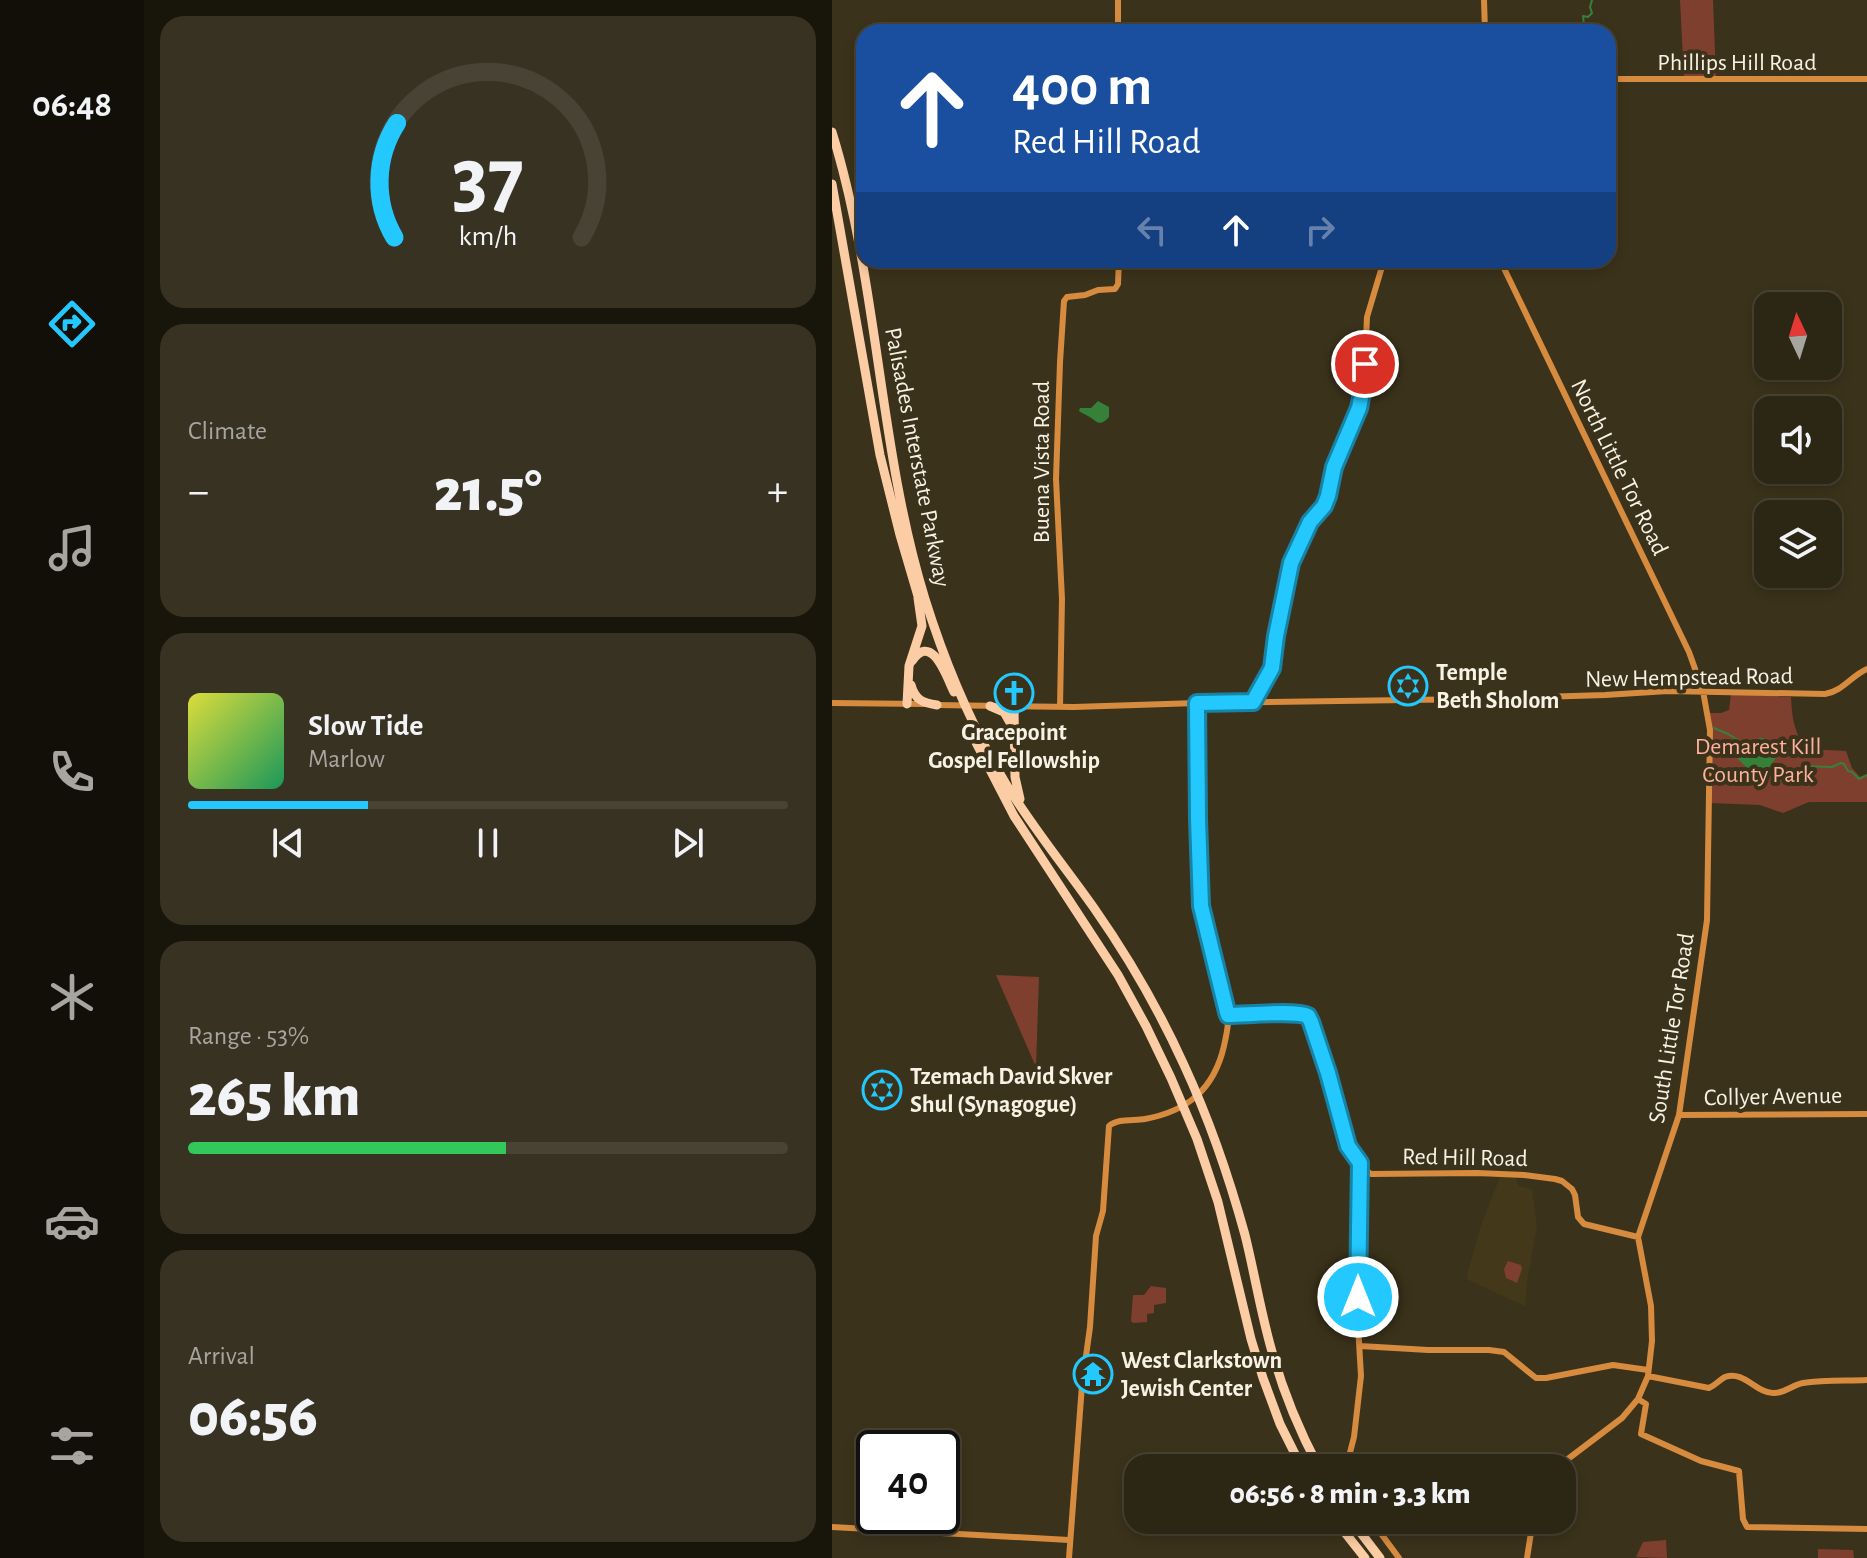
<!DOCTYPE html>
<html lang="en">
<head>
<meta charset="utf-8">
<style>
  body { margin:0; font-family:"Alegreya Sans",sans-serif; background:#383222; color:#f1f3f6; height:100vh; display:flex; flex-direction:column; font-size:30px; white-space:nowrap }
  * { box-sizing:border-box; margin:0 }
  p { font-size:26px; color:#a6a5a0 }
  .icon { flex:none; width:44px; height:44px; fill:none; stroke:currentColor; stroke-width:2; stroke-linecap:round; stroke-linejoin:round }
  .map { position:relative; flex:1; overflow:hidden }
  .panel { display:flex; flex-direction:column; gap:16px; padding:16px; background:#18150b; width:688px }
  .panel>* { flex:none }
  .guide { position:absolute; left:24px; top:24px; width:760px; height:244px; border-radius:24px; box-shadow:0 4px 12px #0003,0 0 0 2px #484334; background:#1a4fa0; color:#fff; overflow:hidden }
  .needle { width:52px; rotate:356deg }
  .controls { position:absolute; left:922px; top:292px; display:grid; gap:16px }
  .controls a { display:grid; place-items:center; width:88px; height:88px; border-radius:16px; background:#2c2614; box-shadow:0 4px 12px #0003,0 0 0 2px #484334; font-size:40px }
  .speed { position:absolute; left:24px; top:1430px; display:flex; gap:16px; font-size:40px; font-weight:700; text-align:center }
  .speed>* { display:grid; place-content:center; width:104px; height:104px; border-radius:50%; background:#2c2614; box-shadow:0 4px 12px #0003,0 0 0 2px #484334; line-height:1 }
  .speed .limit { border:4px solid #111; border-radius:12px; background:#fff; color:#111 }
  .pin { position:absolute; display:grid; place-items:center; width:68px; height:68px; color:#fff; margin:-34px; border:4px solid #fff; border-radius:50%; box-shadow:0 2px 8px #0007 }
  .me { position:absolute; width:88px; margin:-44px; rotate:0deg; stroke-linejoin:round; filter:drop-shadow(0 0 6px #0008) }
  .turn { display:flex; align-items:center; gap:28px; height:168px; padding:0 24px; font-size:36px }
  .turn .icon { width:104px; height:104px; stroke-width:2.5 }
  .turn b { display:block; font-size:56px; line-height:68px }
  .lanes { display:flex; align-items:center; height:76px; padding:0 24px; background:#0003; justify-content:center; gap:40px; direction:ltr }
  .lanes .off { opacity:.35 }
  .big { font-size:60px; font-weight:800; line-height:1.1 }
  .panel .card { flex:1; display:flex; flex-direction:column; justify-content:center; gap:12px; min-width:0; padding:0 28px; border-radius:24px; background:#383222 }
  .panel .dial { align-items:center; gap:0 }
  .dial svg { height:208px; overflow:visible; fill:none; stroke:#484334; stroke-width:7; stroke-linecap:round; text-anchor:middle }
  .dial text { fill:#f1f3f6; stroke:none }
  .song { display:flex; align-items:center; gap:24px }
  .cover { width:96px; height:96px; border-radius:12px; background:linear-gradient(135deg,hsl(60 70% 55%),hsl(150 70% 35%)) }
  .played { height:8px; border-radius:4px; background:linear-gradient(90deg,#23c9fe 30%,#484334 30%) }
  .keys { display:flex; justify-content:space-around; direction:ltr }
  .heat { display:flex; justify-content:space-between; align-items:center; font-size:44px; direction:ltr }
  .charge { height:12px; border-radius:6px; background:linear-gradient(90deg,#34c759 53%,#484334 0) }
  .trip { position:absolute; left:292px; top:1454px; width:452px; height:80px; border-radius:24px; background:#2c2614; box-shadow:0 4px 12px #0003,0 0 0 2px #484334; font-weight:800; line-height:80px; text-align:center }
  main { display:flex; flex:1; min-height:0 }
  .tabs { display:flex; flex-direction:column; width:144px; justify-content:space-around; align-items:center; background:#120f08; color:#a6a5a0 }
  .tabs .icon { width:56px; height:56px }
  .tabs .selected { color:#23c9fe }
  .tabs b { font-size:36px; color:#f1f3f6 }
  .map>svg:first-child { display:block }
  .built { fill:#433819 }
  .green { fill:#7f3f2f }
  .water { fill:#35813a }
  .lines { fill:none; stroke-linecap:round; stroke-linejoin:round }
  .stream { stroke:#35813a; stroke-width:2 }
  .secondary { stroke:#d78b3f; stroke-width:6 }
  .highway { stroke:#fccda4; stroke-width:9 }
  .route-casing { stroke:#1783a5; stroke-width:20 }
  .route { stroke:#23c9fe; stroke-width:14 }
  .labels { text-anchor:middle; stroke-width:8; stroke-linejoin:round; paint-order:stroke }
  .street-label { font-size:24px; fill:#f7f2e4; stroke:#3b321b }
  .poi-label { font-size:24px; font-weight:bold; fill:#f7f2e4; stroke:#3b321b; text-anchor:start }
  .park-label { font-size:24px; fill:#ffb19d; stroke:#3b321b }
</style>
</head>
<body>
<main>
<nav class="tabs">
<b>06:48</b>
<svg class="icon selected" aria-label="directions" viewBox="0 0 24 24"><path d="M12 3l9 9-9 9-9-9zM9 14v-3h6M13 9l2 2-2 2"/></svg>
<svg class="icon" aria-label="music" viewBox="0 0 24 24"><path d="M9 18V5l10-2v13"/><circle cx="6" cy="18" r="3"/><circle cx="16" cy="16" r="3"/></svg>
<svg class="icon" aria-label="phone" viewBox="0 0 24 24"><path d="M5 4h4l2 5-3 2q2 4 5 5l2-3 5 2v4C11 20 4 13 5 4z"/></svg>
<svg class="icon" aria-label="climate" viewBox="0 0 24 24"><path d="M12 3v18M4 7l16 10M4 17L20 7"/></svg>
<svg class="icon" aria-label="car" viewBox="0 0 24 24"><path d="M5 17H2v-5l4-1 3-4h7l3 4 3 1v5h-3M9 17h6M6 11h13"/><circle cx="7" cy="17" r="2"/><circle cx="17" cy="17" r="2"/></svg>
<svg class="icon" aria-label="filters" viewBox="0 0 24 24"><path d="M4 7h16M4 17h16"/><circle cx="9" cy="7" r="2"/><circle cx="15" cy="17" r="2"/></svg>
</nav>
<section class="panel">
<div class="card dial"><svg viewBox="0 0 100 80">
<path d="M14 69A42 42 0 1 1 86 69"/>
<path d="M14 69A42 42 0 0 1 15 25" stroke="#23c9fe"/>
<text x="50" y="56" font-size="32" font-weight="700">37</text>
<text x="50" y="72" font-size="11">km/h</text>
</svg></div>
<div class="card"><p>Climate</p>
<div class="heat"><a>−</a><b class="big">21.5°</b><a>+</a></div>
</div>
<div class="card">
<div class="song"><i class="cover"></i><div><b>Slow Tide</b><p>Marlow</p></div></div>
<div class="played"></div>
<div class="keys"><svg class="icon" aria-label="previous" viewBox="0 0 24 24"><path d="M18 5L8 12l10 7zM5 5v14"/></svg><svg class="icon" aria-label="pause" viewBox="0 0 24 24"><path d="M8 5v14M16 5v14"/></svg><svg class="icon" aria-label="next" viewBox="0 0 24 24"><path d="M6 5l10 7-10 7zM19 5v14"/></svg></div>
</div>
<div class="card"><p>Range · 53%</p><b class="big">265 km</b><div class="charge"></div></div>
<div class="card"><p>Arrival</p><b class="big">06:56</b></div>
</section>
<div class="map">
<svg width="1035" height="1558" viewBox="0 0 1035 1558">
  <rect width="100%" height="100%" fill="#3b321b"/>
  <path class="built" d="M669 1174H682L687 1186 700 1189 705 1227 695 1281 693 1306 634 1279 649 1225Z"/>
  <path class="green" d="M848 0H881L884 78 852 79Z
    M899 694 959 697C960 718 962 732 974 749L1014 751 1020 768 1028 777 1035 774V802H977L951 813 928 805 878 803V713H889L897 710Z
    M164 975 207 977 204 1067Z
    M676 1261 689 1265 690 1269 685 1283 674 1278 672 1269Z
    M319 1286 334 1288V1303L322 1305V1313L315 1314V1322L301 1323 299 1321 301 1295H312Z
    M834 1540 835 1558 804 1557 811 1542Z
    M986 1549 1021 1550 1022 1558H986Z"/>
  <path class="water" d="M266 401 277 407V417C267 428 265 421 256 416 253 414 249 413 247 411L248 408H259Z
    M927 738C938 737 943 746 946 755L936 769 933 768 932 771 926 775 917 770 904 757 907 747 914 752Z"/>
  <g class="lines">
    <path class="stream" d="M747 32V27L752 25 751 16 756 17 760 13 758 7 760 0
      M882 728 896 734 908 741 910 748
      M930 771C937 777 954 784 962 777 966 774 968 769 971 766L1000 767 1009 763 1012 764 1016 771 1020 772 1027 779 1035 775"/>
    <path class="secondary" d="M286 0V32
      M652 0 653 32
      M776 79H1035
      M668 260 857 652 871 691 878 730 875 920 847 1115 806 1237 819 1306 820 1341 816 1376 806 1399 790 1418 724 1468
      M421 702 440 668 459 563 478 522 492 506 496 496 506 455 527 408 532 383 535 317 552 260
      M0 703 92 704
      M104 705 242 707 365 703 645 699 773 695 836 691 993 694C1011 691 1019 676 1035 669
      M228 707 230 599 224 479 228 362 232 301 235 297 253 295 266 290 283 289 286 284 287 260
      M396 1015 467 1013 476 1016 496 1073 516 1146C521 1156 529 1168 539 1174L645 1173 692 1175 723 1179 730 1181 740 1189 743 1195 746 1217 752 1224 806 1237
      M847 1115 1035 1114
      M528 1346 596 1350H657L672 1352 699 1374 704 1378H714L781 1365 816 1370
      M816 1376 877 1388C884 1385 887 1380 893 1377 912 1370 924 1393 941 1393 952 1394 960 1385 971 1383 992 1380 1014 1381 1035 1380
      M806 1399 814 1404 809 1434 869 1461 907 1471 911 1519 915 1527 1035 1529
      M514 1468 522 1437 529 1376 526 1325 528 1163
      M539 1520 567 1558
      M0 1527 237 1540
      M237 1558 250 1385 258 1327 264 1236 271 1211 277 1126C286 1118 302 1121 313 1119 356 1111 382 1089 392 1046 394 1036 397 1026 396 1015L369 906 365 780V703
      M695 1558 701 1520"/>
    <path class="highway" d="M0 132C47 284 46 447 93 599 113 663 140 727 174 784 201 828 233 867 262 908 297 958 327 1010 352 1065 377 1119 397 1177 413 1235 423 1275 429 1315 441 1355 452 1394 468 1432 487 1468
      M0 184 48 455 68 535 88 603
      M80 661C100 631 115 678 122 692
      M79 685C83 700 91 703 105 705
      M75 704 77 666 90 626 86 598
      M158 706 172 712 180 726
      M182 706 183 777 188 799
      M137 729 182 816 286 975 314 1026 339 1078 365 1139 386 1202 419 1339 431 1378 448 1424 470 1468
      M503 1520 533 1558
      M519 1520 548 1558"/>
  </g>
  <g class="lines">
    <defs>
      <path id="route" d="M526 1297 528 1163 516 1146 496 1073 479 1022 476 1016C464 1010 414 1015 396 1015L395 1012 369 906 366 819 365 703 421 702 440 668 444 636 459 563 478 522 492 506 496 496 502 467 527 408 532 383 533 364"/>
    </defs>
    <use href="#route" class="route-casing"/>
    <use href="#route" class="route"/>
  </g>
  <defs>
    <symbol id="synagogue-ring" viewBox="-11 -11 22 22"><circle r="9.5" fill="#3b321b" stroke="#23c9fe" stroke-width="1.5"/><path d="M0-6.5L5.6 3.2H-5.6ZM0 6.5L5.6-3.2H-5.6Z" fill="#23c9fe"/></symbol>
    <symbol id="church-ring" viewBox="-11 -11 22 22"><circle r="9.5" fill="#3b321b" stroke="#23c9fe" stroke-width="1.5"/><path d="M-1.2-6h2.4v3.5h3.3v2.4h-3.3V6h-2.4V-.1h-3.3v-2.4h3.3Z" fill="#23c9fe"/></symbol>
    <symbol id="temple-ring" viewBox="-11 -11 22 22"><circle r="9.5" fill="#3b321b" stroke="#23c9fe" stroke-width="1.5"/><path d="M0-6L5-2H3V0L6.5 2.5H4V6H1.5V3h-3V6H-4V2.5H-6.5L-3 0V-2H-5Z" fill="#23c9fe"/></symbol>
  </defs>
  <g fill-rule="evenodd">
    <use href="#synagogue-ring" x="554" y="664" width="44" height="44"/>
    <use href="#church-ring" x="160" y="671" width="44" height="44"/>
    <use href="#synagogue-ring" x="28" y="1068" width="44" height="44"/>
    <use href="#temple-ring" x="239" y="1352" width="44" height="44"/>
  </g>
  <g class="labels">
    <g class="street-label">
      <text x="905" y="70">Phillips Hill Road</text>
      <text transform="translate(86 457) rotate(79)" y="8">Palisades Interstate Parkway</text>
      <text transform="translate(209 462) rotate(-90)" y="8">Buena Vista Road</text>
      <text transform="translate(788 467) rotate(64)" y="8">North Little Tor Road</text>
      <text transform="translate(857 677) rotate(-1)" y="8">New Hempstead Road</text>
      <text transform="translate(839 1028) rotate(-81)" y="8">South Little Tor Road</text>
      <text transform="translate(941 1096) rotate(-1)" y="8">Collyer Avenue</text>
      <text transform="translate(633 1157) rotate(1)" y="8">Red Hill Road</text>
    </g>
    <g class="poi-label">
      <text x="604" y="680">Temple<tspan x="604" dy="28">Beth Sholom</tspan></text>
      <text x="182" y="740" text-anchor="middle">Gracepoint<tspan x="182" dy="28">Gospel Fellowship</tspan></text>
      <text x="78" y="1084">Tzemach David Skver<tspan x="78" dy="28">Shul (Synagogue)</tspan></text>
      <text x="289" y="1368">West Clarkstown<tspan x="289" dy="28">Jewish Center</tspan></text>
    </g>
    <g class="park-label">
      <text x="926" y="754">Demarest Kill<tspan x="926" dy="28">County Park</tspan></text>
    </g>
  </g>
</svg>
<div class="controls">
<a><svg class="needle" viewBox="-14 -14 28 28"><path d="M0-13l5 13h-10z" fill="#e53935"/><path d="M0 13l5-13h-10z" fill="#a6a5a0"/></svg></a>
<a><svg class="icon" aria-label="sound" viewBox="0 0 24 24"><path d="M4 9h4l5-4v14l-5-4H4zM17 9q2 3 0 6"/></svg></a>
<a><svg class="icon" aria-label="layers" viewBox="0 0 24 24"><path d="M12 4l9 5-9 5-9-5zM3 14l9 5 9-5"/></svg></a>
</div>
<div class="speed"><div class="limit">40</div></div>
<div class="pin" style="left:533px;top:364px;background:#d93025"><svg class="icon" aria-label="arrive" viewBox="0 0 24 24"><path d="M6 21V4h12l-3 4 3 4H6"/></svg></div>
<svg class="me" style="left:526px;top:1297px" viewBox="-20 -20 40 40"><circle r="17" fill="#23c9fe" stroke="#fff" stroke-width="3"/><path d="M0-11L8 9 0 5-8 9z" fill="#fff"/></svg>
<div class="trip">06:56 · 8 min · 3.3 km</div>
<div class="guide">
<div class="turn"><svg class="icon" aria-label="ahead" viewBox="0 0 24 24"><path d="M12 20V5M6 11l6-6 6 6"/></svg><div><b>400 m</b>Red Hill Road</div></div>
<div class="lanes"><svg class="icon off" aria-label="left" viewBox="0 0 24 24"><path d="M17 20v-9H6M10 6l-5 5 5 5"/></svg><svg class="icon" aria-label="ahead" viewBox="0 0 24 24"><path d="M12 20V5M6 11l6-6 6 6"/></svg><svg class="icon off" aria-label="right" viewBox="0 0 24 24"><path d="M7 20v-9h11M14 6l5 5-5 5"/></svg></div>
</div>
</div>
</main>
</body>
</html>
